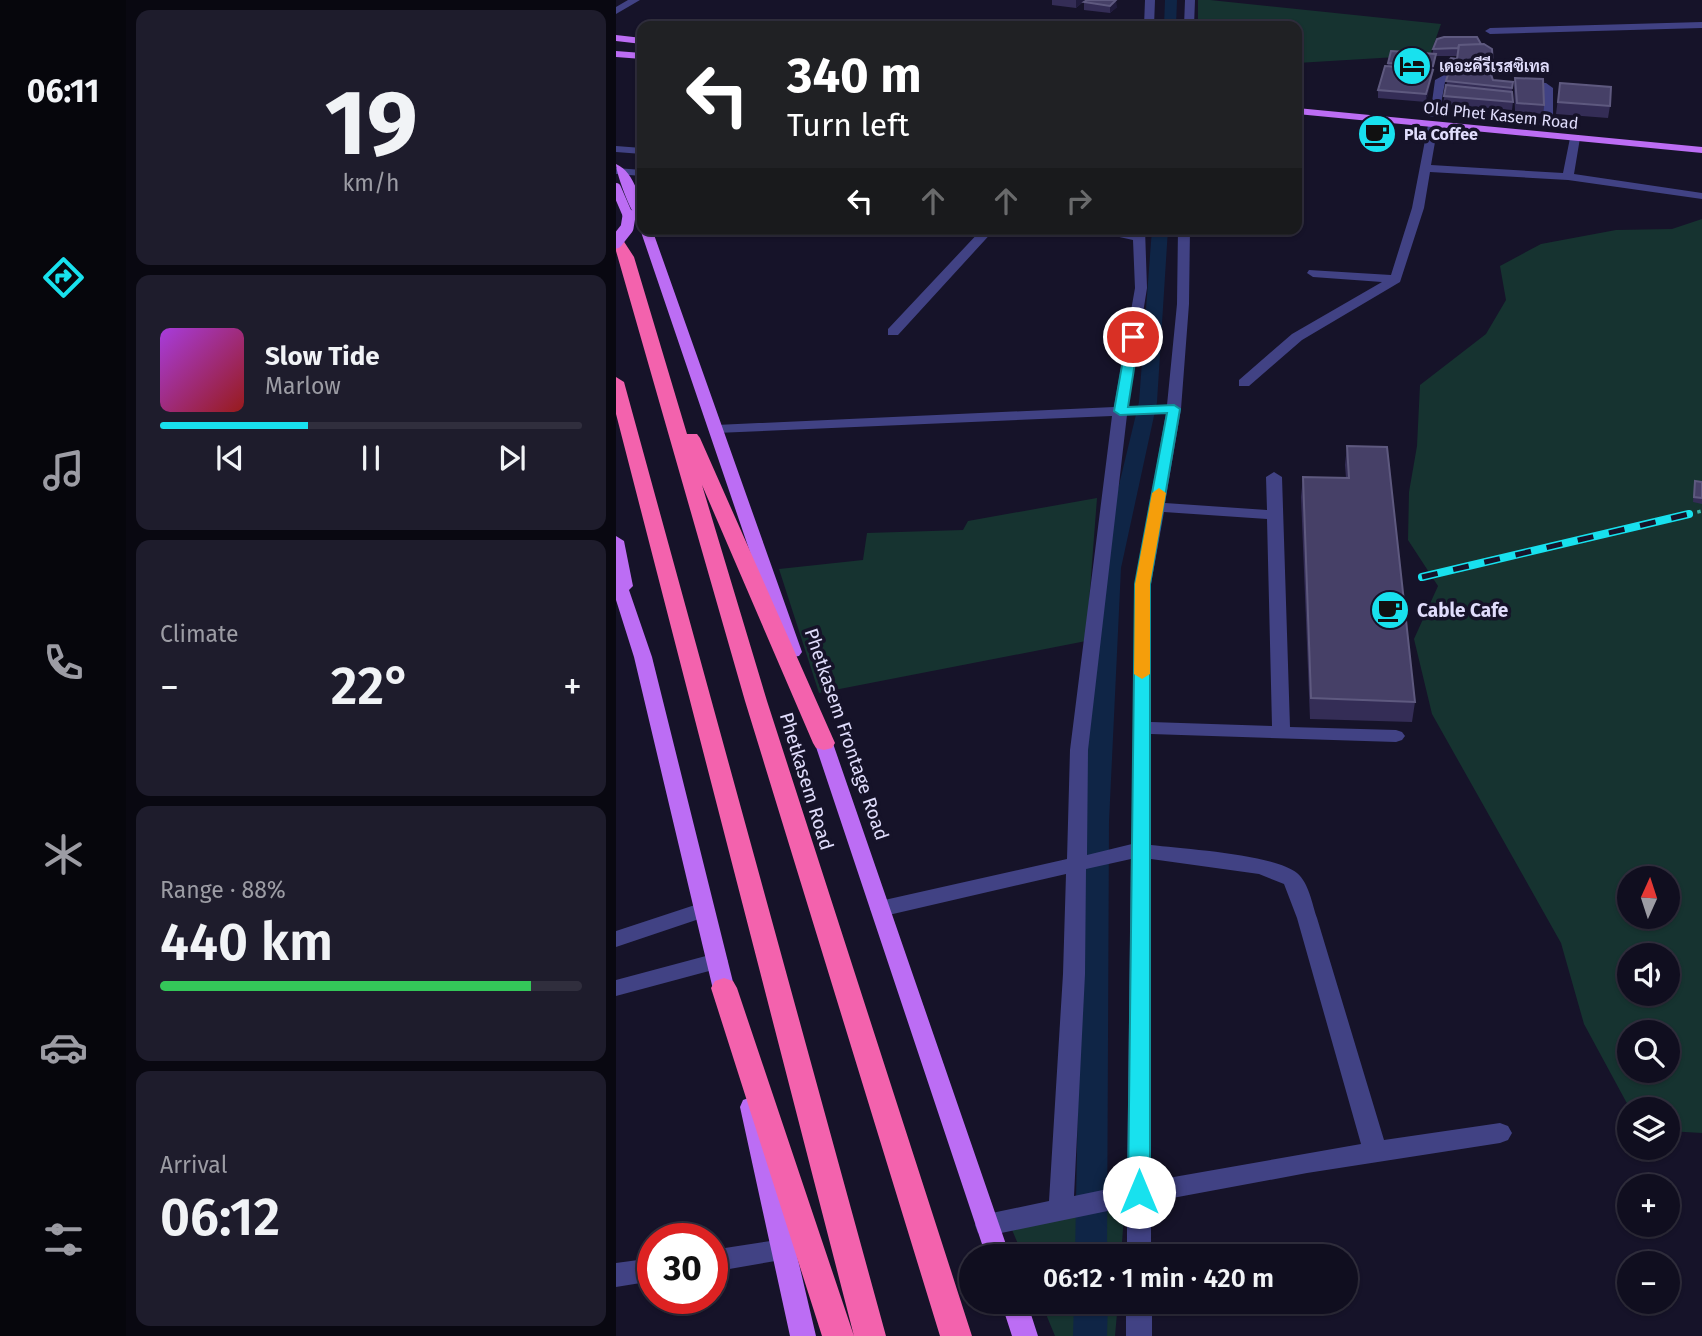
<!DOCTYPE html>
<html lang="en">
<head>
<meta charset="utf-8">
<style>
  body { margin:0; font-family:"Fira Sans",Sarabun,sans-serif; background:#1e1c2c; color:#f1f3f6; height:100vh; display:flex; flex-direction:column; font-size:26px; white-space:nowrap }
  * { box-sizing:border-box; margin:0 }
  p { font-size:23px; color:#9c9ca4 }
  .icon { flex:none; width:38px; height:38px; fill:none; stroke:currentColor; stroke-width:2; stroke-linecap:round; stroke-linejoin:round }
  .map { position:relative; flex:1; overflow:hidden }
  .details { display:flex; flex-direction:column; gap:10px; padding:10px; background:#090811; width:490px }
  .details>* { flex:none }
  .guide { position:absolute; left:21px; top:21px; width:665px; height:214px; border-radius:14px; box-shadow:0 2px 5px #0004,0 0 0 2px #302e3d; background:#202124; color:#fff; overflow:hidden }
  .needle { width:46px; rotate:3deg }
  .controls { position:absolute; left:1001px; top:866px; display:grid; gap:14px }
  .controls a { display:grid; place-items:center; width:63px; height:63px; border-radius:50%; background:#100e1f; box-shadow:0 2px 5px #0004,0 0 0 2px #302e3d; font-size:35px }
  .speed { position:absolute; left:21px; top:1223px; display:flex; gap:14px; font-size:35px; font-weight:700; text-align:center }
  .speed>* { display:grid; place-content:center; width:91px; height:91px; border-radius:50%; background:#100e1f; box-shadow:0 2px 5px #0004,0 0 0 2px #302e3d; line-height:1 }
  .speed .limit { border:10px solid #d22; background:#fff; color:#111 }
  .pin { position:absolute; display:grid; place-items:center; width:60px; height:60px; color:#fff; margin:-30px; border:4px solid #fff; border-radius:50%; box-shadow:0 2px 7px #0007 }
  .me { position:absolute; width:77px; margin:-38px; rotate:0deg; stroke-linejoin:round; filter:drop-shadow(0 0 5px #0008) }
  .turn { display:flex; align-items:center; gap:24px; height:147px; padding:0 35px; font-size:32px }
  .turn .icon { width:91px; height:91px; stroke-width:2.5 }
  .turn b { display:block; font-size:49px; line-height:60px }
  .lanes { display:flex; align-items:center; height:66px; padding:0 35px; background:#0003; justify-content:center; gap:35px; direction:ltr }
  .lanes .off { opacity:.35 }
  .big { font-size:52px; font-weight:600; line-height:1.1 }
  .details .widget { flex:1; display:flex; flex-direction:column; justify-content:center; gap:10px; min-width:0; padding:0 24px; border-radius:14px; background:#1e1c2c }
  .details .dial { align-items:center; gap:0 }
  .dial b { font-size:91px; line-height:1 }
  .song { display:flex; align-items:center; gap:21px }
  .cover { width:84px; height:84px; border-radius:10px; background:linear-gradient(135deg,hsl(280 70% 55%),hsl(0 70% 35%)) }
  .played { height:7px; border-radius:4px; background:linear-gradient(90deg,#18e1ee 35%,#302e3d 35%) }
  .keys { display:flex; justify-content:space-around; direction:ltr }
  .heat { display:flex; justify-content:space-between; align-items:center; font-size:38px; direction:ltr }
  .charge { height:10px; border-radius:5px; background:linear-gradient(90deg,#34c759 88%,#302e3d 0) }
  .trip { position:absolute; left:343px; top:1244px; width:399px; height:70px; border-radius:35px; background:#100e1f; box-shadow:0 2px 5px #0004,0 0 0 2px #302e3d; font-weight:600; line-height:70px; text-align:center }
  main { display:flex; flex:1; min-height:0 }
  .tab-bar { display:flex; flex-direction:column; width:126px; justify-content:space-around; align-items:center; background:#06060c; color:#9c9ca4 }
  .tab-bar .icon { width:49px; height:49px }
  .tab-bar .current { color:#18e1ee }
  .tab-bar b { font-size:32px; color:#f1f3f6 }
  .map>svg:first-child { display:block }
  .green { fill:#163330; fill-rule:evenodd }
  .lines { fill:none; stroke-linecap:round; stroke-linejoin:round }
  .canal { fill:#0f2546; fill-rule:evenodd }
  .path { stroke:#3ab4a7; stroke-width:3.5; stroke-dasharray:3.5 5; stroke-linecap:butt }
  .minor { fill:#414284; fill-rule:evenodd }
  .major { fill:#bc6df4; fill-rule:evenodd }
  .highway { fill:#f362ad; fill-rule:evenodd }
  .rail-casing { stroke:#18e1ee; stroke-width:8 }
  .rail { stroke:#161329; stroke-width:5; stroke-dasharray:16; stroke-linecap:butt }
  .major-bridge-far1 { stroke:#bc6df4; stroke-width:10 }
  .major-bridge { stroke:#bc6df4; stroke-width:13 }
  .wall { fill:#342d56 }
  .shaded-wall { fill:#201b3c }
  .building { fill:#464067; stroke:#5e597f; stroke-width:2 }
  .route { fill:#18e1ee; stroke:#10929b; stroke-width:2 }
  .slow { fill:#f59e0b }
  .labels { text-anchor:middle; stroke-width:7; stroke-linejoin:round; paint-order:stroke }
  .far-poi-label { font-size:16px; font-weight:bold; fill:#e0ddfc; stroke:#161329; text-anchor:start }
  .far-street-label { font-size:16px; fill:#e0ddfc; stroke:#161329 }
  .poi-label { font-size:19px; font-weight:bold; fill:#e0ddfc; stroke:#161329; text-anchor:start }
  .street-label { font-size:19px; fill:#e0ddfc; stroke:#161329 }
</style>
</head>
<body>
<main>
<nav class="tab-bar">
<b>06:11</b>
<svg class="icon current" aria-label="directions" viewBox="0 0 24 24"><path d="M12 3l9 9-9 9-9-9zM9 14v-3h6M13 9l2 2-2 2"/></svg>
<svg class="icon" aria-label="music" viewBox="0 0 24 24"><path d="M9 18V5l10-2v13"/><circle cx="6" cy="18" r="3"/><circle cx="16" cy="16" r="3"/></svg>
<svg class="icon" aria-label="phone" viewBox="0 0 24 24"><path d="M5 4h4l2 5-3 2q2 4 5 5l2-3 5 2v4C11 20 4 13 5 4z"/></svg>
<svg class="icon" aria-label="climate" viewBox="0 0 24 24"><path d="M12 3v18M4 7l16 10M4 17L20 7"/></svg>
<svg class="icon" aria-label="car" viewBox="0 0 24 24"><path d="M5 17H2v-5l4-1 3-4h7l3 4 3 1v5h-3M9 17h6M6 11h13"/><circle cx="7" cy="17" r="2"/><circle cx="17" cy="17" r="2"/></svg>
<svg class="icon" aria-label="filters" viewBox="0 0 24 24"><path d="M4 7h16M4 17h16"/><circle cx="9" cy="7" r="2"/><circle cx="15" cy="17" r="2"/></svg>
</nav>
<section class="details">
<div class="widget dial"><b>19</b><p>km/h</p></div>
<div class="widget">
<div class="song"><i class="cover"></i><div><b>Slow Tide</b><p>Marlow</p></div></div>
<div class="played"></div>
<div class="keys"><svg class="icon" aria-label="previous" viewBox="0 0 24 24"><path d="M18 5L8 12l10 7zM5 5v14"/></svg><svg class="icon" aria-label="pause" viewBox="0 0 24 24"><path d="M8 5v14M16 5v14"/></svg><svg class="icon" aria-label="next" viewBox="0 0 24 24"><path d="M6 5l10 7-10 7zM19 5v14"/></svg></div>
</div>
<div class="widget"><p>Climate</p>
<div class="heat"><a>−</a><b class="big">22°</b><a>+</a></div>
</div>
<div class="widget"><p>Range · 88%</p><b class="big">440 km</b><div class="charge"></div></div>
<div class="widget"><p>Arrival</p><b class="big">06:12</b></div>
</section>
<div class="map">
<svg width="1086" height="1336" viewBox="0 0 1086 1336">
  <rect width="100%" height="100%" fill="#161329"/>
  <path class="green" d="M582 0H594L825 24 814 55 681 63V26H582Z
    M1086 219V1133L1052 1131V1110L1014 1109 968 1024 945 943 816 714 798 639 822 586 792 540 793 492 801 446 804 385 870 334 890 300 884 266 925 244 1000 230 1056 229ZM1013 878H1052V917H1013ZM1013 956H1052V994H1013ZM1013 1032H1052V1071H1013Z
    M481 498 470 641 203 693 163 569 247 560 251 533 347 530 352 521Z
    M509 1202 505 1256H407L394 1225Z
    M425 1302H502L499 1336H439Z"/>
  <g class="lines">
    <path class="canal" d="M549 0H561L560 26H548Z
      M536 229H552L541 402 505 568 493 822 491 1256H459L467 822 483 568 523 402Z
      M458 1302H492L491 1336H457Z"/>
    <path class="path" d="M1073 514 1086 511"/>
    <path class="minor" d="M12 0H24L0 14V7Z
      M529 0H539L538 26H528Z
      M569 0H579L578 26H568Z
      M1086 22V28L874 34 869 31 874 28Z
      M830 74 859 80 854 83 829 82 823 115 814 117 819 80Z
      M899 82 930 83 937 88V115L932 127 923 125 927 115 928 90 899 86Z
      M817 122 822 125 815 165 947 173 954 138 959 135 964 138 958 174 1086 193V199L952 180 814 172 808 208 784 282 686 340 633 386H623V380L676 334 766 282 697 277 691 273 693 270 775 275 796 208 812 125Z
      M0 146 26 148V154L0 152Z
      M0 168 26 170V176L0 174Z
      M366 229H379L282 335H272V329Z
      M467 229 517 232V229H529L531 288 512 407 551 405 561 304 562 229H574L573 304 565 409 549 503 651 510 650 477 658 472 666 477 674 727 780 730 786 732 789 736 786 740 780 742 535 734V845C568 849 657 854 681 873 693 883 696 904 701 918L768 1140 884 1123 892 1126 896 1133 892 1140 884 1143 691 1173 535 1202V1256H511V1207L371 1236 362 1233 359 1225 362 1217 371 1214 433 1201 447 974 450 874 264 917 257 914 254 909 257 904 264 901 451 859 454 750 496 416 100 433 93 429 100 425 498 407 519 288 517 240ZM550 414 519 584 516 844 471 855 472 750 511 415ZM548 512 651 519 656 726 535 722V584ZM515 859 511 1185 458 1196 469 974 470 869ZM535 859 643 874 668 884 681 918 745 1144 535 1181Z
      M88 902 95 905 98 910 95 915 0 947V931Z
      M101 953 108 955 112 961 108 967 0 996V980Z
      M168 1239 177 1242 180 1250 177 1258 96 1272V1250Z
      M37 1258V1281L0 1287V1263Z
      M510 1302H536V1336H510Z"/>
    <path class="major" d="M0 35 26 38V44L0 41Z
      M0 51 26 53V59L0 57Z
      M681 108 1086 147V153L681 114Z
      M0 164C20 173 26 203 26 224 17 220 0 174 0 164Z
      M26 226V229H36L186 652 183 656 177 657 168 652 24 229Z
      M0 536 8 541 17 586 13 590 36 657 122 1002 119 1008 111 1011 103 1008 100 1002 18 657 0 600Z
      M203 723 209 725 212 729 394 1256H370L194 729 197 725Z
      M135 1097 143 1100 146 1107 200 1336H174L124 1107 127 1100Z
      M385 1302H411L422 1336H396Z"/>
    <path class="highway" d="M0 236 5 237 18 257 71 434H81L84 438 219 743 216 748 208 750 200 748 197 743 86 485 151 701 356 1336H324L129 701 0 251Z
      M0 377 8 382 270 1336H238L0 414Z
      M108 978 117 981 121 988 238 1336H206L95 988 99 981Z"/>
    <defs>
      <path id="rail" d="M806 577 1073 514"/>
    </defs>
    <use href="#rail" class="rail-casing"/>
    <use href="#rail" class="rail"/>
    <path class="major-bridge-far1" d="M0 188 13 218"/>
    <path class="major-bridge" d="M0 242 11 228 13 216"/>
  </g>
  <path class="wall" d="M436 0H468V1L460 8 436 5Z
    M471 0 501 7 494 13 468 10V2Z
    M828 37 877 68V80L897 82 896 93 897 102 896 110 827 104 832 76 827 75 829 64 841 59V56H820L810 102 762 98V90L771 67 772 63 817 54V49Z
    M899 78 928 105 927 114 899 111 898 86Z
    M944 83 994 106 992 118 940 114Z
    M769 126V130L764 141 753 139V135Z
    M731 446 799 702 796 722 694 719 685 497 687 477 730 478 729 465Z
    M1079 481 1086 482V504L1077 502Z"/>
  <path class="shaded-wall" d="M460 0H468V1L460 8Z
    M500 0 501 7 494 13V6Z
    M817 70 816 78 810 102V94Z"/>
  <path class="building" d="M471 0H500L494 6 468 2Z
    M828 37H861L865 44 843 45 842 48 817 49 821 39Z
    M868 44 876 49 877 68 829 64 835 58 841 59 843 45Z
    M775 51 820 54 817 66 772 63Z
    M769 66 817 70 810 94 762 90Z
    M834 68 874 72 877 80 897 82 896 88 830 81Z
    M899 78 927 79 928 105 901 103Z
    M944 83 995 87 994 106 942 102Z
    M830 85 896 92 897 102 828 96Z
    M759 125 769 126 764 136 753 135Z
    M731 446 771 447 799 702 695 698 687 477 733 478Z
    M1079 481 1086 482V498L1078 497Z"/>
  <path class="route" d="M517 334 523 337 512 407 558 405 564 409 534 584V1192L531 1199 523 1202 516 1199 512 1192 519 584 551 413 504 415 498 411 511 337Z"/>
  <path class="slow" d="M543 488 550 493 534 584V674L526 679 518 674 519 584 536 493Z"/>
  <defs>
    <symbol id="hotel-disc" viewBox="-11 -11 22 22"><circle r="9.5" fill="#18e1ee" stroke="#161329"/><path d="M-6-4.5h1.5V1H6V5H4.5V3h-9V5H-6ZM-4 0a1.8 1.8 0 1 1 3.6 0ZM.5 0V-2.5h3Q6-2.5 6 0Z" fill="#111"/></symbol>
    <symbol id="cafe-disc" viewBox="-11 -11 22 22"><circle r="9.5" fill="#18e1ee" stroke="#161329"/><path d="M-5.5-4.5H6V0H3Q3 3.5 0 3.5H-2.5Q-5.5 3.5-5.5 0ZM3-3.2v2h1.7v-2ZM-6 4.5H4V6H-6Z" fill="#111"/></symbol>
  </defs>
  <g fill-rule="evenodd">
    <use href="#hotel-disc" x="774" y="44" width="44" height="44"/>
    <use href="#cafe-disc" x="739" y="112" width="44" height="44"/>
    <use href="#cafe-disc" x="752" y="588" width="44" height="44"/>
  </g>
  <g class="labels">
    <g class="far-poi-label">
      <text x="823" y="72">เดอะคีรีเรสซิเทล</text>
      <text x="788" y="140">Pla Coffee</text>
    </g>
    <g class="far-street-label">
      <text transform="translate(885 115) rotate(6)" y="6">Old Phet Kasem Road</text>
    </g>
    <g class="poi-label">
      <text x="801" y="617">Cable Cafe</text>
    </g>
    <g class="street-label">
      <text transform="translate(231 734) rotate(71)" y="7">Phetkasem Frontage Road</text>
      <text transform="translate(191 781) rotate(73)" y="7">Phetkasem Road</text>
    </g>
  </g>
</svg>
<div class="controls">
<a><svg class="needle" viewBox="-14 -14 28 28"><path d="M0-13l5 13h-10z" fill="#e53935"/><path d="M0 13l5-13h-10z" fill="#9c9ca4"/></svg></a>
<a><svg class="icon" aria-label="sound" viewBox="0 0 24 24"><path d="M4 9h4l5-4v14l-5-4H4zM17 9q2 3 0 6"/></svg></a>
<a><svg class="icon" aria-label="search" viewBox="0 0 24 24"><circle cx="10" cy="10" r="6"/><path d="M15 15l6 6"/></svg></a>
<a><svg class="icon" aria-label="layers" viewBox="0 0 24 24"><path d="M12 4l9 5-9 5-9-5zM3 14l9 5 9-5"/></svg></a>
<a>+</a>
<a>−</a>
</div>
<div class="speed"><div class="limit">30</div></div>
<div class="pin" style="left:517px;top:337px;background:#d93025"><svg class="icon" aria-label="arrive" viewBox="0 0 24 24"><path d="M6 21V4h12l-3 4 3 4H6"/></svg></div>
<svg class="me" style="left:523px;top:1192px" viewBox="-20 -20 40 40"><circle r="19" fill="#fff"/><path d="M0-13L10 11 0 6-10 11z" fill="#18e1ee"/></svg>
<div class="trip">06:12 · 1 min · 420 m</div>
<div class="guide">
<div class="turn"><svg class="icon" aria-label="left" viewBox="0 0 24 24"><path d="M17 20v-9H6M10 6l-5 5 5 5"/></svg><div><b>340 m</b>Turn left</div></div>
<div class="lanes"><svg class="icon" aria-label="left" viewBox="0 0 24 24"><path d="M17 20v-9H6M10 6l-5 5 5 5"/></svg><svg class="icon off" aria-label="ahead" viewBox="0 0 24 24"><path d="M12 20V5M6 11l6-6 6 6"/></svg><svg class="icon off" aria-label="ahead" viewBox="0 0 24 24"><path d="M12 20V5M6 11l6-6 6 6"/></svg><svg class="icon off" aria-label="right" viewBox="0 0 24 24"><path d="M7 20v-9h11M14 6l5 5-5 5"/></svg></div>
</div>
</div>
</main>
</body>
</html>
